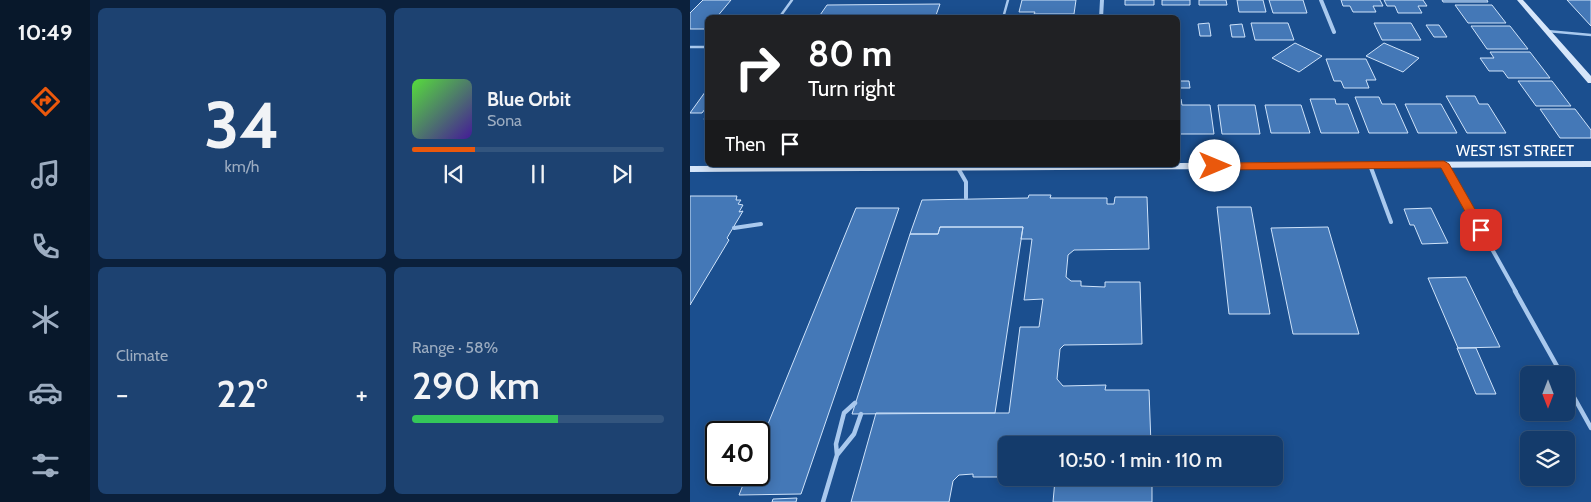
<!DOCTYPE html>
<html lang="en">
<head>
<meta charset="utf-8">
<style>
  body { margin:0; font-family:Cabin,sans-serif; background:#1d4271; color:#f1f3f6; height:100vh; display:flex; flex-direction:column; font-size:19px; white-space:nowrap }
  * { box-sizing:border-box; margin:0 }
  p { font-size:16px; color:#9dadc1 }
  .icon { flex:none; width:28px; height:28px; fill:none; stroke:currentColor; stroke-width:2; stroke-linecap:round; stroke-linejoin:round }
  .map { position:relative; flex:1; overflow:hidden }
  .details { display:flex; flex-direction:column; gap:8px; padding:8px; background:#0b203b; width:600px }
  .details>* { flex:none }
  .guide { position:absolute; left:15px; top:15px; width:475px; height:152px; border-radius:8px; box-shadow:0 2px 12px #0003,0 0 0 1px #33557e; background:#202124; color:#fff; overflow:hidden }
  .needle { width:32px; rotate:180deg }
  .fabs { position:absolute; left:830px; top:366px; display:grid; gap:10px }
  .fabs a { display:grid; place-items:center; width:55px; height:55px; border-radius:8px; background:#143b6b; box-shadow:0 2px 12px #0003,0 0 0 1px #33557e; font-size:25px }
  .speed { position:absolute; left:15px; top:421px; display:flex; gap:10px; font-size:25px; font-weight:700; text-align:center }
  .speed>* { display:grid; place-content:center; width:65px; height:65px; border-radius:50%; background:#143b6b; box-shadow:0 2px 12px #0003,0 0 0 1px #33557e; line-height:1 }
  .speed .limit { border:2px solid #111; border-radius:8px; background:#fff; color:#111 }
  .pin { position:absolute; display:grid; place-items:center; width:42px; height:42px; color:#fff; margin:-21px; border-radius:10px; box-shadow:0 2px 8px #0006 }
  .me { position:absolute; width:55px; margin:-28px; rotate:90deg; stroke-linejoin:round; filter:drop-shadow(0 0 4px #0008) }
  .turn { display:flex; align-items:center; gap:18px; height:105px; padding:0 20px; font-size:22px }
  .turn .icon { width:65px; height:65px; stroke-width:2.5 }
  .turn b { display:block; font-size:35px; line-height:42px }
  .then { display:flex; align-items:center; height:48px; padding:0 20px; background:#0003; gap:10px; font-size:19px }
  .big { font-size:38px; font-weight:600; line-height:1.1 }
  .details .card { flex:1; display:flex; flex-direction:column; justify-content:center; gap:8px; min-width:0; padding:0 18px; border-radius:8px; background:#1d4271 }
  .details .dial { align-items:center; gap:0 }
  .dial b { font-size:65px; line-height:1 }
  .song { display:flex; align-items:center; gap:15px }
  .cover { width:60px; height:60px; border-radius:8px; background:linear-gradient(135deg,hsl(110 70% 55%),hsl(260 70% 35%)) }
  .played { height:5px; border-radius:2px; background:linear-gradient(90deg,#ea580c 25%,#33557e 25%) }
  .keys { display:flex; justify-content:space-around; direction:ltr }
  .heat { display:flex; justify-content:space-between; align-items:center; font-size:28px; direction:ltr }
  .charge { height:8px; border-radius:4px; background:linear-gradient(90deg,#34c759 58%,#33557e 0) }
  .details .tiles { flex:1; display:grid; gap:8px; grid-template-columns:repeat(2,1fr) }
  .trip { position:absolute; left:308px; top:436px; width:285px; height:50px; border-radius:8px; background:#143b6b; box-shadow:0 2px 12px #0003,0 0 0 1px #33557e; font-weight:600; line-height:50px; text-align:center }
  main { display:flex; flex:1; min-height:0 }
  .tab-bar { display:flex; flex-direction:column; width:90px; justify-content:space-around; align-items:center; background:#08182b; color:#9dadc1 }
  .tab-bar .icon { width:35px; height:35px }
  .tab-bar .on { color:#ea580c }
  .tab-bar b { font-size:22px; color:#f1f3f6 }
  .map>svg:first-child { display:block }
  .building { fill:#4478b7; stroke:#cfe3fa }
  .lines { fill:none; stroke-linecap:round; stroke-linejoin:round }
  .lane-far2 { stroke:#a9c9ee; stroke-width:2.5 }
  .lane-far1 { stroke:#a9c9ee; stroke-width:4 }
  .lane { stroke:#a9c9ee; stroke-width:4.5 }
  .street { stroke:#a9c9ee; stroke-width:4 }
  .secondary { fill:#d6e6fa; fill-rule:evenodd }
  .route { fill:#ea580c; stroke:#983908 }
  .labels { text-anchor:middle; stroke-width:5; stroke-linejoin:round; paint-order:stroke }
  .street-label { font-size:15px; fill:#fff; stroke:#1b4f8f }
</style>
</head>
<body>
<main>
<nav class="tab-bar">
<b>10:49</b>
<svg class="icon on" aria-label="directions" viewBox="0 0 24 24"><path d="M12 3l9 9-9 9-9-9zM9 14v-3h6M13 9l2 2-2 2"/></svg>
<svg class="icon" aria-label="music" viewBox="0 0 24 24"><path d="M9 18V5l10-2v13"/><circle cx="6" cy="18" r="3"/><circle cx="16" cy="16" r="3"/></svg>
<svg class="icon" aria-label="phone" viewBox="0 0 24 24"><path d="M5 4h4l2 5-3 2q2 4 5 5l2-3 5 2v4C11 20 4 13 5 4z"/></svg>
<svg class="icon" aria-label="climate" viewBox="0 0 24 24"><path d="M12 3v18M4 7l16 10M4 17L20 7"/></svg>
<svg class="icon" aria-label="car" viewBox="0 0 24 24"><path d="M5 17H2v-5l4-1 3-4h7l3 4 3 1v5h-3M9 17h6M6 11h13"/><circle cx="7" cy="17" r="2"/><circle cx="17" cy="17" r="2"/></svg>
<svg class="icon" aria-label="filters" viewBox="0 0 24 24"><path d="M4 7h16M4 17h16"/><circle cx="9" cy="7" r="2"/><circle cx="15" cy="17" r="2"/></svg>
</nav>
<section class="details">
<div class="tiles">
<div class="card dial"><b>34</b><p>km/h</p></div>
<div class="card">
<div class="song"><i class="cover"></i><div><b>Blue Orbit</b><p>Sona</p></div></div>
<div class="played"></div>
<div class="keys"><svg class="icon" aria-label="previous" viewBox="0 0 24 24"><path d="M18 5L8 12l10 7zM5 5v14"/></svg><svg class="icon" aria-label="pause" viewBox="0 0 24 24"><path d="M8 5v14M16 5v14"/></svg><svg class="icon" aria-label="next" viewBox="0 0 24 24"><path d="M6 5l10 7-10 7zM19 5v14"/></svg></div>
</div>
<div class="card"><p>Climate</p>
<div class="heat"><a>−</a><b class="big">22°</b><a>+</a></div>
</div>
<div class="card"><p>Range · 58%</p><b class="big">290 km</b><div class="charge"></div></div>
</div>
</section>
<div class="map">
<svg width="901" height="502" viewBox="0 0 901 502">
  <rect width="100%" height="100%" fill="#1b4f8f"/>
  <path class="building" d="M13 0H41L26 18H18V27L15 29H0V13Z
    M332 0H386L384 14H344L345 12H329Z
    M435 0H464V5H435Z
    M472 0H500V5H472Z
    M509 0H536L537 5H509Z
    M547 0H573L576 12H549Z
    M579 0H613L617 13H583Z
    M651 0H690L693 6H683L686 12H663L660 6H653Z
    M694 0H733L737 6H728L732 13H708L705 6H697Z
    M752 0H797L798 2H753Z
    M877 0H901V26Z
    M250 4 245 18H128L137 5Z
    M765 5H802L816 23H778Z
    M519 23 521 36H510L508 24Z
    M561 23H598L604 40H565Z
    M684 23H721L731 40H692Z
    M552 24 555 37H542L540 25Z
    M736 25H749L757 37H744Z
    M781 26H820L838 49H797Z
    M605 43 632 56 609 72 582 58Z
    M694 43 729 58 713 72 676 56Z
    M800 52H840L860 78H818L813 71H799L790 58H804Z
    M636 59H676L686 80H676L679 88H654L651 81H644Z
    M488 65 489 81H499L500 88H488Z
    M828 81H862L881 106H846Z
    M18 88V105L12 113H0Z
    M756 96H785L789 104H798L816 133H777Z
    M665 97H689L692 104H705L718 133H679Z
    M488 99H491L492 105H520L524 134H488Z
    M620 99H645L646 104H658L669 133H631Z
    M715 104H751L767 133H728Z
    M528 105H565L570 134H532Z
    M575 105H611L620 133H581Z
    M850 109H885L901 130V138H870Z
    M339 195H361L360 198H417V204H424L425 197H457L459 249 384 250 378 255 376 277 381 281H391V286L415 287V282H450L452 344 374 345 370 349 367 379 373 386 416 385 415 390H459L461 445H316V477H283V474L269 475 263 481 259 502H161L186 413H319L330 327H349L353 299 334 300 342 239H331L333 227H250L248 234H220L232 200 338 198Z
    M0 196H47L46 200H51L48 204 53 205 49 212 53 211 37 238 39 240 0 305Z
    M527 207H561L580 314H539Z
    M166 208H209L111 494 49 495 57 475H69V446Z
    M741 208 758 243 732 244 724 225H720L714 209Z
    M250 227H333L305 413 162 414 220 234H248Z
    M638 227 669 334H603L581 228Z
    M776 277 810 347 768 348 738 278Z
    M767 348H786L806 394H786Z
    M363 478H462V502H363L365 480Z
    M107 498 106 502H82L83 499Z"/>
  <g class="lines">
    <path class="lane-far2" d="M89 18 102 0
      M313 18 318 0
      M857 31 901 35
      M0 47H18
      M15 119 18 116"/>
    <path class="lane-far1" d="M269 165 268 168 276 182V198
      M680 165 701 222
      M755 165 826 292
      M44 228 71 224"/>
    <path class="lane" d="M825 291 872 375
      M876 383 901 428
      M147 455 164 434 171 414
      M133 502 147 455 146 444 154 413 165 403"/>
    <path class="street" d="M631 0 644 32
      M411 18 412 0"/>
    <path class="secondary" d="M827 0H833L901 76V83H898Z
      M901 161V167L0 172V166L488 165V163Z"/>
  </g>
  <path class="route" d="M754 161 759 164 795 227V233H787L751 168 525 170 520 166 525 163Z"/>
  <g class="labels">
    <g class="street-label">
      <text x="825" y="156">WEST 1ST STREET</text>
    </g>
  </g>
</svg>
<div class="fabs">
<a><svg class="needle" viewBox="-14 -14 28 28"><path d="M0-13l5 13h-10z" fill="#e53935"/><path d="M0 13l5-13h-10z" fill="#9dadc1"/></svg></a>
<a><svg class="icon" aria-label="layers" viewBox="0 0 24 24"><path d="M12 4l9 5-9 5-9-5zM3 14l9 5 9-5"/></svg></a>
</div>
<div class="speed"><div class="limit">40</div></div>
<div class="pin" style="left:791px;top:230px;background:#d93025"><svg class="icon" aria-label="arrive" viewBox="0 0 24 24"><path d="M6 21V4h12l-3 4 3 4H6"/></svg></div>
<svg class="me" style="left:525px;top:166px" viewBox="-20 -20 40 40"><circle r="19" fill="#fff"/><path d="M0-13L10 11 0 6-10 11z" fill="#ea580c"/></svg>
<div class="trip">10:50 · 1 min · 110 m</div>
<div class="guide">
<div class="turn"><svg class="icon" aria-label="right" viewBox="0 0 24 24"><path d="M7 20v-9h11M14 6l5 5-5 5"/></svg><div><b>80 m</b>Turn right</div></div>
<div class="then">Then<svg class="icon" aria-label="arrive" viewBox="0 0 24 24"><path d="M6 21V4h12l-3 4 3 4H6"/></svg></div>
</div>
</div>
</main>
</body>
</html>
